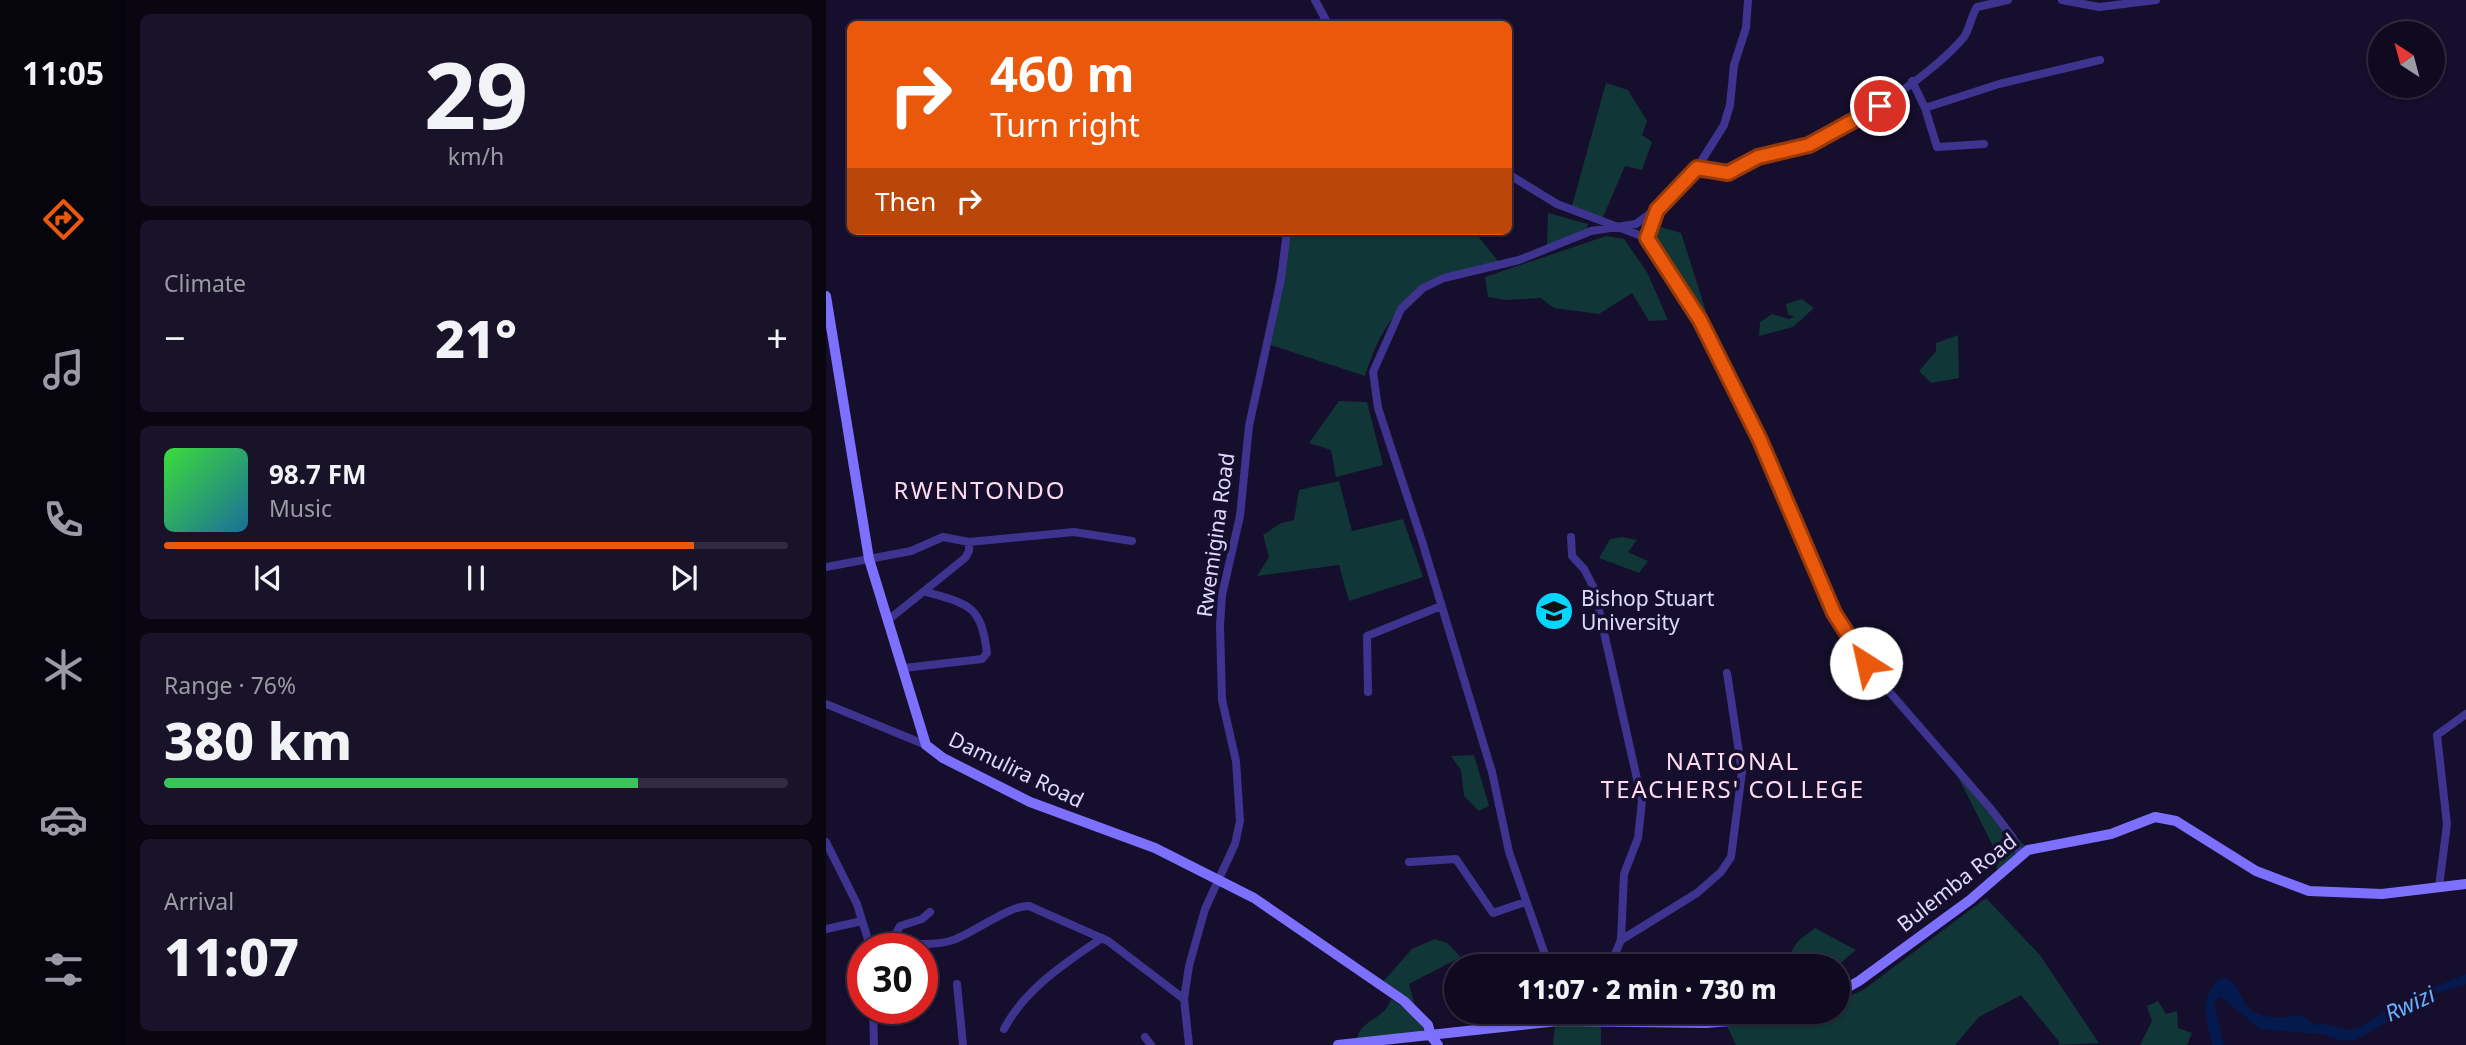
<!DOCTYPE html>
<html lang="en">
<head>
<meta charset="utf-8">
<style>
  body { margin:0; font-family:"Noto Sans",sans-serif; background:#19132a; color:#f1f3f6; height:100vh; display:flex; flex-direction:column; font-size:26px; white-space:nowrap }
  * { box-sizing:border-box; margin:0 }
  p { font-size:23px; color:#9c9aa5 }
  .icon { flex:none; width:38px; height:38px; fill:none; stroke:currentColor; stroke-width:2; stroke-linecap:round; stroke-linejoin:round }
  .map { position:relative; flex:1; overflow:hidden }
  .sheet { display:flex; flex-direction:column; gap:14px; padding:14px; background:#090612; width:700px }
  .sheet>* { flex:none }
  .hud { position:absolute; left:21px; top:21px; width:665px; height:214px; border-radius:10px; box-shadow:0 2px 5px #0004,0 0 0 2px #302b3f; background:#ea580c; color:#fff; overflow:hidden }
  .needle { width:46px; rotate:324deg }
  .controls { position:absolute; left:1542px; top:21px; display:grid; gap:14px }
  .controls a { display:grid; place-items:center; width:77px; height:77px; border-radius:50%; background:#100a21; box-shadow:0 2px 5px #0004,0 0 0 2px #302b3f; font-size:35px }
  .speed { position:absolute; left:21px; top:933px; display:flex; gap:14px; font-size:35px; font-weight:700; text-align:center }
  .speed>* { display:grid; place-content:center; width:91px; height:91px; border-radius:50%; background:#100a21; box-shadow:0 2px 5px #0004,0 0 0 2px #302b3f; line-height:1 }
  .speed .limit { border:10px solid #d22; background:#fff; color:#111 }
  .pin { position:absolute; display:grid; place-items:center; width:60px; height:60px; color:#fff; margin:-30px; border:4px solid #fff; border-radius:50%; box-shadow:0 2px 7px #0007 }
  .me { position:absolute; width:77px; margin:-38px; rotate:325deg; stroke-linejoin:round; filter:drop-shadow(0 0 5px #0008) }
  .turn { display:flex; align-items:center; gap:24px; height:147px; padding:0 28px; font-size:32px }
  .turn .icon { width:91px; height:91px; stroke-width:2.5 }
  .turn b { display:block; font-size:49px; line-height:60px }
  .then { display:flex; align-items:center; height:66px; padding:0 28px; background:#0003; gap:14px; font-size:26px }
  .big { font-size:52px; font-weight:800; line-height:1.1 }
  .sheet .widget { flex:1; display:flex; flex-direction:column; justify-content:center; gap:10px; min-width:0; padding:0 24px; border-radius:10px; background:#19132a }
  .sheet .dial { align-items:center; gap:0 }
  .dial b { font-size:91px; line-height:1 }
  .song { display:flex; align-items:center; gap:21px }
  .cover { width:84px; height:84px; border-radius:10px; background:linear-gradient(135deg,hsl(120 70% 55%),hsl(200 70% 35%)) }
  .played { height:7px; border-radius:4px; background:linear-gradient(90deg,#ea580c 85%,#302b3f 85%) }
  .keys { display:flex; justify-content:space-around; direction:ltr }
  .heat { display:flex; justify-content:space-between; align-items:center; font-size:38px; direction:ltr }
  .charge { height:10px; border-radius:5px; background:linear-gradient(90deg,#34c759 76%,#302b3f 0) }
  .trip { position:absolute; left:618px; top:954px; width:406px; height:70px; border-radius:35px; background:#100a21; box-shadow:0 2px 5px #0004,0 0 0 2px #302b3f; font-weight:800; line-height:70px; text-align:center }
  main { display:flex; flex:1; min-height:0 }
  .menu { display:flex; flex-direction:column; width:126px; justify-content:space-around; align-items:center; background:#06040d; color:#9c9aa5 }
  .menu .icon { width:49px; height:49px }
  .menu .selected { color:#ea580c }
  .menu b { font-size:32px; color:#f1f3f6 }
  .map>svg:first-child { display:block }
  .green { fill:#103637 }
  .water { fill:#041a4e }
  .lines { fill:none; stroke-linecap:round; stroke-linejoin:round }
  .street { stroke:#3e3490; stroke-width:8 }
  .secondary { stroke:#7d70ff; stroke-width:10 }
  .route-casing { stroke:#983908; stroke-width:18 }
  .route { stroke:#ea580c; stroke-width:12 }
  .labels { text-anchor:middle; stroke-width:7; stroke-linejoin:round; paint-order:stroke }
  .street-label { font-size:21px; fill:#e0d9ff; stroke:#150e2c }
  .poi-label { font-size:21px; fill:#e0d9ff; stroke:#150e2c; text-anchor:start }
  .water-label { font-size:23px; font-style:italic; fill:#67aeff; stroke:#150e2c }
  .quarter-label { font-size:24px; letter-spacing:2px; fill:#ffdbef; stroke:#150e2c }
</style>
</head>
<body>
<main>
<nav class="menu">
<b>11:05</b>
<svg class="icon selected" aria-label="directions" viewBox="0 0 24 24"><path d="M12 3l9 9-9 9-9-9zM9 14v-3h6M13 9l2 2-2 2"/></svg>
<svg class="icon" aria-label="music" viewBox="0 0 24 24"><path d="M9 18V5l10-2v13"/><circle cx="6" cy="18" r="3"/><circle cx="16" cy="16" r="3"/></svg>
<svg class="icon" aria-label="phone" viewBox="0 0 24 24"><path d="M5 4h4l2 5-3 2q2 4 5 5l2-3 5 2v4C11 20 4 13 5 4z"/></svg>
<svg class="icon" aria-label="climate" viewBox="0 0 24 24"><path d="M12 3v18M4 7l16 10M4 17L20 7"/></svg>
<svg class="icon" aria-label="car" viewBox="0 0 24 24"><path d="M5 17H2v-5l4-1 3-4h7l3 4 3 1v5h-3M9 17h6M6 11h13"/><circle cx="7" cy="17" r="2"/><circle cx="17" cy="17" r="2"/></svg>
<svg class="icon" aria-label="filters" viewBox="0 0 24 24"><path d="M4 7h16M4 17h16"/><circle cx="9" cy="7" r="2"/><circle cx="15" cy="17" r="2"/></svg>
</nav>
<section class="sheet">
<div class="widget dial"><b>29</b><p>km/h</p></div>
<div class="widget"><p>Climate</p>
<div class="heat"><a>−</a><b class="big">21°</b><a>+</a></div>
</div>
<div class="widget">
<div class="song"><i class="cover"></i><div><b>98.7 FM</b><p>Music</p></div></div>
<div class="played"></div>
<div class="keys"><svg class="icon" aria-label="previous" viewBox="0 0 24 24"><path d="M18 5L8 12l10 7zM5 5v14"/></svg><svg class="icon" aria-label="pause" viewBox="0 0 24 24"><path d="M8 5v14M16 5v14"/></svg><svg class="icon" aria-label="next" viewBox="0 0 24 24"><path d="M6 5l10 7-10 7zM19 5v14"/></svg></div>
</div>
<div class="widget"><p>Range · 76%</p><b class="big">380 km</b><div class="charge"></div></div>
<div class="widget"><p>Arrival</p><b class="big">11:07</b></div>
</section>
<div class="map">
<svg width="1640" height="1045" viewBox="0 0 1640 1045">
  <rect width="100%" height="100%" fill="#150e2c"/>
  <path class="green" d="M780 83 802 90 821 121 816 135 826 142 816 170 799 166 774 224 744 213Z
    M722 213 762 224 760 231 721 247Z
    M835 227 855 233 880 311 868 310 822 244 825 233Z
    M459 231H648L676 266C597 285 566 294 539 376L439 343Z
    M780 236 798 239 821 272 842 320 823 321 806 293 773 314 728 308 715 298 680 300 662 297 659 277Z
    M976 299 988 308 967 327 933 336 934 322 946 314 963 319 968 317 962 314 960 304Z
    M1132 335 1133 378 1105 383 1093 371 1110 351V343Z
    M513 401 541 402 557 465 510 477 505 450 483 443Z
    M513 481 526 531 577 519 597 577 523 601 513 565 431 576 443 557 437 535 455 523 468 520 473 490Z
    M796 537 811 540 802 552 822 561 813 573 773 558 784 539Z
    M648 755 663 806 653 811 638 796 635 770 625 756Z
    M1131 775 1201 848 1172 875 1166 844Z
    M1160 898 1214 955 1273 1043 1232 1045 1234 1043 1195 995 1153 1017 1129 1045H910L901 1026C939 1025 974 1012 1012 1012V1001L1037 990Z
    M989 928 1030 950 1011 966H956L972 941Z
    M608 939 621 943 635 957 583 984 589 1007 555 984 586 949Z
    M565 999 587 1014 602 1035 531 1044C530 1019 559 1021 565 999Z
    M1332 1001 1340 1014 1351 1011 1352 1028 1366 1033 1361 1045H1314L1326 1021 1321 1006Z
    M775 1024V1045H727L729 1025Z"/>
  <path class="water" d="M1640 974V984L1609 994 1530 1040 1518 1041 1495 1034 1434 1029 1394 996 1388 1003 1398 1045H1386C1385 1034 1380 1023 1379 1013 1379 1001 1387 969 1405 981 1416 989 1415 1005 1428 1012 1445 1020 1459 1017 1476 1015L1489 1025 1500 1024 1521 1030 1535 1027 1569 1003Z"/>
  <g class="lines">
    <path class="street" d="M489 0 502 24
      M1236 0 1273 7 1330 0
      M1086 81 1099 108 1173 84 1274 60
      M1099 108 1111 147 1158 144
      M871 168C912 177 898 169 931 157 948 152 967 151 983 144 1027 128 1109 72 1138 37 1144 28 1145 16 1151 7L1182 0
      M682 174 731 204 821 238 874 320 934 440 989 574 1016 627 1054 681 1165 809 1187 838 1195 856
      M821 238 831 210
      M745 537 746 556 758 569 768 588 816 801 812 838 798 874 795 940 784 966
      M0 567 85 551 117 537 143 542 248 532 306 541
      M61 621 139 558 143 551V542
      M78 668 156 659 161 653C155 605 143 604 100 592
      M542 692 541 636 615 606
      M0 704 100 745
      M0 842 31 904 44 946
      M583 862 630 859 667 913 699 902
      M1613 887 1621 824 1611 735 1640 714
      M0 929 36 921
      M795 940 871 893 895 872 905 857 916 772 901 673
      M66 941 74 926 96 919 104 912
      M44 944C71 939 101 949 127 940 148 933 183 905 203 906L282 941 358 999
      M723 966 683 852 666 772 596 541 552 408 547 372 575 309 597 288 618 278 693 260 765 231 810 224 837 204 871 168 898 125 904 105 908 65 920 28 922 0
      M131 984 137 1045
      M47 1008 48 1045
      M731 1012 732 1021 745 1012
      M178 1029C199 989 239 963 276 938
      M319 1037 325 1045
      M363 1045 358 999 363 966 379 909 409 844 414 821 410 761 396 700 394 626 396 595 414 516 423 426 455 279 461 231"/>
    <path class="secondary" d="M0 296 43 559 100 745 117 758 204 802 329 848 428 898 578 1001 602 1025 605 1036 612 1045
      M1012 993 1033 981 1144 900 1202 850 1285 834 1329 817 1350 821 1430 871 1483 891 1556 894 1640 884
      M512 1045 732 1021 880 1023 941 1018 967 1012"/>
  </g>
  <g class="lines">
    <defs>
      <path id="route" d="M1040 663 1008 613 934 440 874 320 821 238 831 210 871 168 902 173 932 157 983 145 1054 106"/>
    </defs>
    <use href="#route" class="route-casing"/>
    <use href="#route" class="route"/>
  </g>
  <defs>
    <symbol id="university-disc" viewBox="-11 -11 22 22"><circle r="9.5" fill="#05d5ff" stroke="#150e2c"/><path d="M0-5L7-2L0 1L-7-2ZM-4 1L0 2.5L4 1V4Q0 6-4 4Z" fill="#111"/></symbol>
  </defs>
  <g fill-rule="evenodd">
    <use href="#university-disc" x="706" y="589" width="44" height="44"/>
  </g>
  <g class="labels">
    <g class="street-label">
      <text transform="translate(390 535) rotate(-82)" y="7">Rwemigina Road</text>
      <text transform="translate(190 770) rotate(26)" y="7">Damulira Road</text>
      <text transform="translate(1131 883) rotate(-38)" y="7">Bulemba Road</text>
    </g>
    <g class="poi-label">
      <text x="755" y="606">Bishop Stuart<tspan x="755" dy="24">University</tspan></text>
    </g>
    <g class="water-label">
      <text transform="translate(1584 1004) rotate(-25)" y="8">Rwizi</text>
    </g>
    <g class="quarter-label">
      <text x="154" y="499">RWENTONDO</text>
      <text x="907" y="770">NATIONAL<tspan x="907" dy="28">TEACHERS' COLLEGE</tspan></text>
    </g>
  </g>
</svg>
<div class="controls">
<a><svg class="needle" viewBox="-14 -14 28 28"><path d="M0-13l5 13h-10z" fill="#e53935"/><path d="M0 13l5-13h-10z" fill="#9c9aa5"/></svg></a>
</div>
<div class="speed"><div class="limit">30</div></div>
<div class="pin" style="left:1054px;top:106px;background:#d93025"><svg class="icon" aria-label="arrive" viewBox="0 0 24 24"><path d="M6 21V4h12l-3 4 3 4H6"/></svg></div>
<svg class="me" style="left:1040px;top:663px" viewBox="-20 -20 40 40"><circle r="19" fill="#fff"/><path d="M0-13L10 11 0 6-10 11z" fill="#ea580c"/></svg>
<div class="trip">11:07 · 2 min · 730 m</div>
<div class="hud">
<div class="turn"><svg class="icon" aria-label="right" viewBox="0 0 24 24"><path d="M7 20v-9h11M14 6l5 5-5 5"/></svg><div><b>460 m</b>Turn right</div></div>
<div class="then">Then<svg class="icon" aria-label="right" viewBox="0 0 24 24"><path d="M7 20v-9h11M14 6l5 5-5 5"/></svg></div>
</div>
</div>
</main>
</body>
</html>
